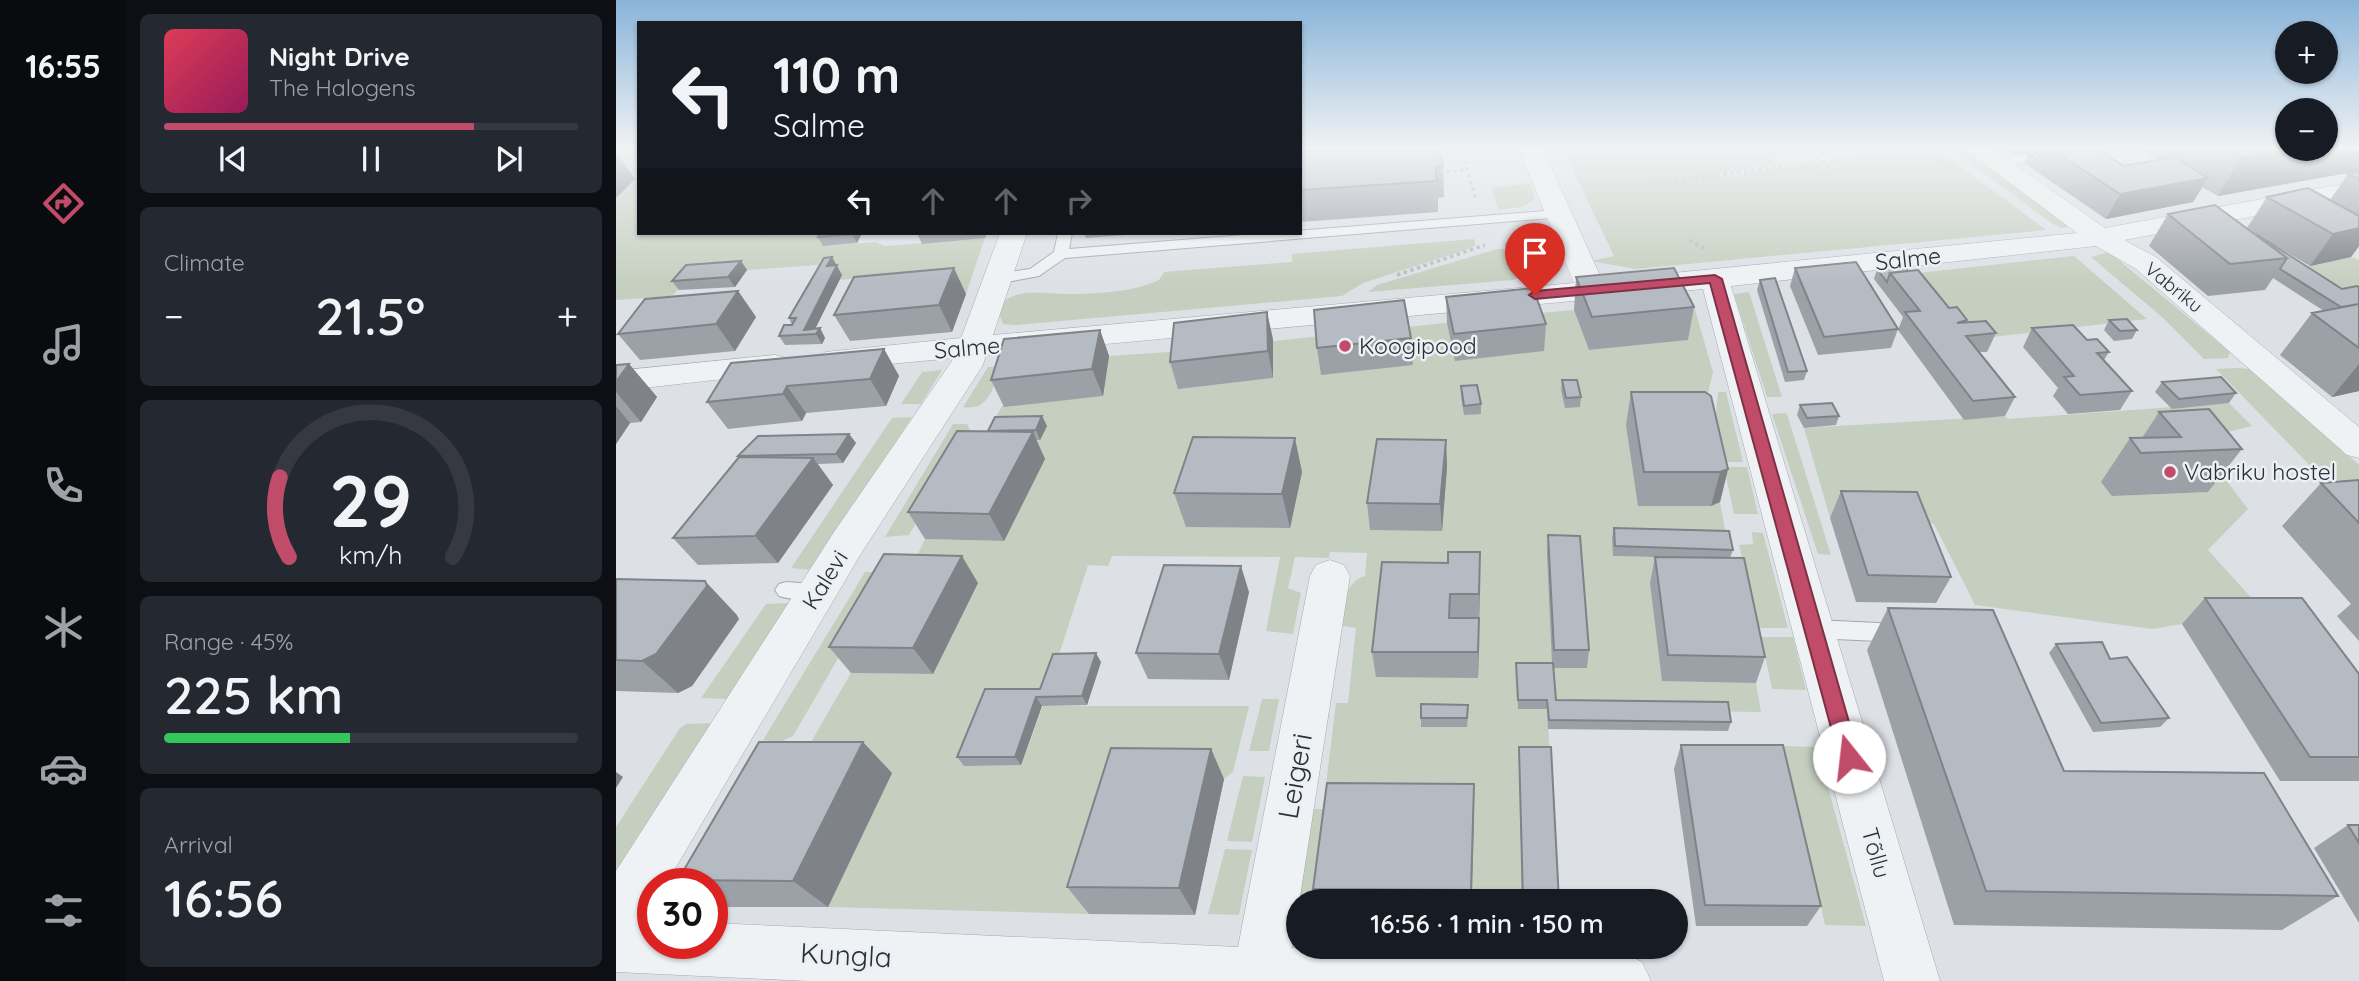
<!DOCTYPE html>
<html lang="en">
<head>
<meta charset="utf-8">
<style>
  body { margin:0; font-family:Quicksand,sans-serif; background:#242831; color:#f1f3f6; height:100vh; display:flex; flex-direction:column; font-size:26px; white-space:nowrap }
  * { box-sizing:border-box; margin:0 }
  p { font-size:23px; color:#9ea1a6 }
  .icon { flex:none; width:38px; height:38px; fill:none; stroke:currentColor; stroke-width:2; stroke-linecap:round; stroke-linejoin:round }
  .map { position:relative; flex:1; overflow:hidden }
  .panel { display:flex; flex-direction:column; gap:14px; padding:14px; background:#0d0f14; width:490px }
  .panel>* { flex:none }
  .banner { position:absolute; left:21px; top:21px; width:665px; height:214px; border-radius:0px; box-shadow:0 2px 5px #0004; background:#171b24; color:#f1f3f6; overflow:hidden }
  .tools { position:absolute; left:1659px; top:21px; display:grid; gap:14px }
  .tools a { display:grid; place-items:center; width:63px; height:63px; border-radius:50%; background:#171b24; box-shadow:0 2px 5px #0004; font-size:35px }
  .speed { position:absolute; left:21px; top:868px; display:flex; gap:14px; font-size:35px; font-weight:700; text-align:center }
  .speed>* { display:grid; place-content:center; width:91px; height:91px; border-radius:50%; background:#171b24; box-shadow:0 2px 5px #0004; line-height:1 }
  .speed .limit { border:10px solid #d22; background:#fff; color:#111 }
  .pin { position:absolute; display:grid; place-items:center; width:60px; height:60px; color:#fff; margin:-72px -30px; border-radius:50% 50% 50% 0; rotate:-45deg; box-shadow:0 0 7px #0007 }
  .pin .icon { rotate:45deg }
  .me { position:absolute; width:77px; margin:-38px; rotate:344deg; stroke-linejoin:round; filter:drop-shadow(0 0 5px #0008) }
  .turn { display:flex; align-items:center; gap:24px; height:147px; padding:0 21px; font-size:32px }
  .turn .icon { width:91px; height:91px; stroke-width:2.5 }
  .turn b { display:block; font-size:49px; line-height:60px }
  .lanes { display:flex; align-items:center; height:66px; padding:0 21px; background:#0003; justify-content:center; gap:35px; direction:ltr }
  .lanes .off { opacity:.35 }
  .big { font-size:52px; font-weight:600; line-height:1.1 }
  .panel .tile { flex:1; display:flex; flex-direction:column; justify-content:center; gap:10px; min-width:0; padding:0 24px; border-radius:10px; background:#242831 }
  .panel .dial { align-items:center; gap:0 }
  .dial svg { height:182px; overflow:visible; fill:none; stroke:#363941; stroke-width:7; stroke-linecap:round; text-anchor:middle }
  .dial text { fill:#f1f3f6; stroke:none }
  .song { display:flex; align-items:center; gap:21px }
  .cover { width:84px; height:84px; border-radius:10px; background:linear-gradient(135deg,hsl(350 70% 55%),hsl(330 70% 35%)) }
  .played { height:7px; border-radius:4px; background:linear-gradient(90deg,#c14c6a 75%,#363941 75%) }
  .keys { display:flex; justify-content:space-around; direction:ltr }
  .heat { display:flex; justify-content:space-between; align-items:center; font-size:38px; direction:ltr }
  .charge { height:10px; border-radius:5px; background:linear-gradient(90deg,#34c759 45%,#363941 0) }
  .trip { position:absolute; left:670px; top:889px; width:402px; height:70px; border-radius:35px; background:#171b24; box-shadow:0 2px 5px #0004; font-weight:600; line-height:70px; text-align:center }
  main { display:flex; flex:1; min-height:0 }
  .menu { display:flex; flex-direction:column; width:126px; justify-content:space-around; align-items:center; background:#090b0e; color:#9ea1a6 }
  .menu .icon { width:49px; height:49px }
  .menu .active { color:#c14c6a }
  .menu b { font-size:32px; color:#f1f3f6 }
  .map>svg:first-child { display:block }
  .green { fill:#c5cfbf }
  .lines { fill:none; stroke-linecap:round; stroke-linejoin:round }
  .lane-casing { stroke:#a3a9af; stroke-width:2 }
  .street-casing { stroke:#a3a9af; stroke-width:1 }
  .path { stroke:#b7bcc0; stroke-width:3.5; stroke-dasharray:3.5 3.5; stroke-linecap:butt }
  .lane { fill:#eff2f4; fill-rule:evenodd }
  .street { fill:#eff2f4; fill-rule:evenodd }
  .wall { fill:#9ca1a7 }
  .shaded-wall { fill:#7f8388 }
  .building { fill:#b5bbc2; stroke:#7f8388; stroke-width:2 }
  .route { fill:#c14c6a; stroke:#7d3145; stroke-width:2 }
  .poi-dot { fill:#c14c6a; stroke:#ecf0f3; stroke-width:2.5 }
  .labels { text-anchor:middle; stroke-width:5; stroke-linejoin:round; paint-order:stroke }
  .far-street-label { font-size:19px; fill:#28313b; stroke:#ecf0f3 }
  .street-label { font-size:23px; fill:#28313b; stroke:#ecf0f3 }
  .poi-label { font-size:23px; fill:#28313b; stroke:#ecf0f3; text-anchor:start }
  .near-street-label { font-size:28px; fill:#28313b; stroke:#ecf0f3 }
</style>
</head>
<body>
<main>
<nav class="menu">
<b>16:55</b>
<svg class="icon active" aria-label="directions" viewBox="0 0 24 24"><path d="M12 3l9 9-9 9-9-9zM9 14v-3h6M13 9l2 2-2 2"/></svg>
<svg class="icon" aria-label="music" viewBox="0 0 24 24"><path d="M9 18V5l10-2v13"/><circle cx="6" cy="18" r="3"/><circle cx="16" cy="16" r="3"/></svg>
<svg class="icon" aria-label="phone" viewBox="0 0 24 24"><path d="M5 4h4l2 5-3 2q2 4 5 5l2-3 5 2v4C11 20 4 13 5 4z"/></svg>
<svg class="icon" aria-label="climate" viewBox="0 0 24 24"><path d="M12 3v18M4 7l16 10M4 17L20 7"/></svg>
<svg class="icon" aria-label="car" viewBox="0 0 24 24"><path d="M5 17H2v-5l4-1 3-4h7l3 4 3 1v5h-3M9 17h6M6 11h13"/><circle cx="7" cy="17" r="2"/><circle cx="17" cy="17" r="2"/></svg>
<svg class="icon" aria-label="filters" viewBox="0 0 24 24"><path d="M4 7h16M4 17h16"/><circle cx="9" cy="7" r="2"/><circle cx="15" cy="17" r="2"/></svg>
</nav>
<section class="panel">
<div class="tile">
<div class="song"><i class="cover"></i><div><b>Night Drive</b><p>The Halogens</p></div></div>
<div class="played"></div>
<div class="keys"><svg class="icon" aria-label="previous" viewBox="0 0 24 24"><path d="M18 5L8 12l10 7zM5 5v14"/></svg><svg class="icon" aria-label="pause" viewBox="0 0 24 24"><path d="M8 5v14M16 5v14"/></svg><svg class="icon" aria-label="next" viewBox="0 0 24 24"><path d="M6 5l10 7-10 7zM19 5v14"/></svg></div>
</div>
<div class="tile"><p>Climate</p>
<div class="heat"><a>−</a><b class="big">21.5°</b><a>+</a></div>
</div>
<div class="tile dial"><svg viewBox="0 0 100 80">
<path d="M14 69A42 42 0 1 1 86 69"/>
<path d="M14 69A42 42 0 0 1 10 34" stroke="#c14c6a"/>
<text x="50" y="56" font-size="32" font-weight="700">29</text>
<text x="50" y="72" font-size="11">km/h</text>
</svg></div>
<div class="tile"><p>Range · 45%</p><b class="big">225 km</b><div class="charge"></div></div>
<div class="tile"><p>Arrival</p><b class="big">16:56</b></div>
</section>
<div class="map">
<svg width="1743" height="981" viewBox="0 0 1743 981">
  <rect width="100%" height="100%" fill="#dde1e6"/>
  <path class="green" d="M0 147H23V233H215L208 246 260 242 269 246 369 238 350 294 266 275 224 280 225 275 214 264 77 274 56 296 0 300V198L18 179 0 180Z
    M946 147H1171L1178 153 1156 157 1163 164 1098 174 1107 177 1200 162 1208 169 1219 167 1211 160 1297 147H1318L1430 230 1020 269 975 261 998 256Z
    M1332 147H1351L1457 226 1445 228 1437 224Z
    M914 183 919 199 906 207 883 210 876 191 878 188Z
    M918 224 932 230 943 255 896 242 891 238 915 236 912 227Z
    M858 239 860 245 852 249 747 283 726 296 399 325 387 324 384 316 389 300C408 289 425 293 446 294 476 294 516 293 543 280L548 272 676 262V254Z
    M881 249C895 249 912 249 920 262L917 271 897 280 752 292 761 285Z
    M1493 252 1614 352 1612 358 1588 359 1546 317 1475 257Z
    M1458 256 1531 319 1333 342 1284 275Z
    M1735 257 1743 260V301L1680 273 1694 266Z
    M1133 292 1166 397H1151L1118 294Z
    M1076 299 1097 372 1090 402 1022 506H1095L1104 502 1111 541 997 556 1114 559 1046 680 1140 683 1145 712 931 709 934 756 906 901H682V916H672L688 809H707L720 703H732L740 628 727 626C729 607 727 582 749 576L751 553 714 552 713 558 679 557 672 588 685 593 677 634 650 631 664 557 496 556 492 566 472 565 429 698 375 699 405 765 427 706H633L617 772 608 779H512L473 914 212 907 177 773 235 673 317 674 362 583 300 558 309 539 388 541 356 458 386 406 486 396 493 356 566 351 657 378V341L924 313 958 310 973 350 1071 340 1052 301Z
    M372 367H380L384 372C375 391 372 411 347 407Z
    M1621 368 1634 369 1743 465V495L1710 482 1600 369Z
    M326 370 305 404H285L306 372Z
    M1102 392H1110L1127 462H1107L1099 421Z
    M1613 403 1636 426 1599 435 1597 463 1632 509 1592 550 1659 624H1566L1536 629 1359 605 1318 524 1288 519 1214 518 1188 428 1389 416 1392 419Z
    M1171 413V414L1215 555 1202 554 1156 414Z
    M296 417 196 570 175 568 276 418Z
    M337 424H351L354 430 293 535 269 537Z
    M1108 467H1131L1142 514H1118Z
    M1136 532 1147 533 1172 628H1143L1123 545 1137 544Z
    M249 572H272L177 736 164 742 147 740Z
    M174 603 111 699 85 698 150 604Z
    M1145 637H1177L1190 690 1156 689Z
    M646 699H663L653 751H633Z
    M95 723 0 870V827L64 728 70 724Z
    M1168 746 1201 747 1250 926 1209 925Z
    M627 776 649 777 636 842 611 841Z
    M609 849 636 850 623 915 592 914Z"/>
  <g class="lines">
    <defs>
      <path id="lane" d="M1434 150 1438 151V157L1381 167 1375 163 1381 159Z
        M941 210 946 211V217L449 258 423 276 380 284 372 279 380 274 414 269 438 252 442 233H456L453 249Z
        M170 582 210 585 213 591 210 597C196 601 176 600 163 596L159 590 163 584Z
        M1198 620 1284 624 1292 627 1295 633 1292 639 1284 642 1198 638 1190 635 1187 629 1190 623Z"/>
      <path id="street" d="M902 147H926L986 280 1461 233 1346 147H1374L1489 228 1743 181V197L1508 240 1540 257 1743 427V458L1731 455 1520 269 1480 246 1115 286 1324 981H1268L1087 289 370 355 367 365 246 552 50 884H37V907L29 919 37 920V943H96V923L622 947 694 576 700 565 714 560 728 565 734 576 676 948 1007 953 1026 962 1035 981H192L0 972V871L218 532 338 358 220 369 209 366 204 359 209 352 345 338 384 233H411L377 335 958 283Z
        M159 355 170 358 175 365 170 372 0 391V371Z"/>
    </defs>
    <use href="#lane" class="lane-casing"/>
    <use href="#street" class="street-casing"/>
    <path class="path" d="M845 147 859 197
      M1189 147 1198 155
      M1303 147 1335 167
      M1214 168 1198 155 1251 147
      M823 172 850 170
      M1038 184 1165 166
      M1073 240 1089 249
      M889 244 924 255
      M781 275 869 245"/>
    <use href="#lane" class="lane"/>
    <use href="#street" class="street"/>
  </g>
  <path class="wall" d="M684 147 827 166 828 197 822 198V212L684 222Z
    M1385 147H1478L1508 166 1542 160 1525 150 1527 147H1671L1710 149 1743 171 1602 196 1586 187 1577 202 1490 219 1408 163 1412 154 1425 152V151L1398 156Z
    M1743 172V246L1735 257 1694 266 1633 230 1726 289 1743 287V391L1716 397 1664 355 1696 313 1708 311 1657 278 1649 290 1592 296 1533 246 1552 214 1631 228 1651 197 1714 200 1732 174Z
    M246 233 241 243 207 246 202 237Z
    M301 233H371L369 238 306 244Z
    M468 233H536L470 238Z
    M216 257 226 275 199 329 204 328 209 338 206 344 169 345 163 336 176 325 173 318Z
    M125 261 131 270 119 287 63 290 56 281Z
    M1179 268 1282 329 1275 348 1202 355 1174 286Z
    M1261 269 1292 271 1350 322 1380 333 1371 352H1363L1399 397 1389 416 1348 420 1282 330 1287 317 1258 279Z
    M960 277 1078 307 1072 340 973 350 958 310Z
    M1144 280 1191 371 1188 380 1169 382 1141 290Z
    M122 291 140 317 119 351 24 360 2 334Z
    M350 294 336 332 234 341 218 315Z
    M830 297 930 324 928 351 839 361 831 323Z
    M1493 320 1521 330 1516 339 1498 341 1488 330Z
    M1416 328 1471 340 1493 352 1488 360 1516 391 1504 410 1452 414 1437 396 1442 388 1407 347Z
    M484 330 493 356 487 396 388 407 375 380Z
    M795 338 797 365 705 375 701 348Z
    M657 339V378L562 389 554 362Z
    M268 349 283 376 270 406 190 413 186 421 112 429 91 402Z
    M13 364 41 397 25 422 14 423 0 444V365Z
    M946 380 965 397 964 407 949 408 945 390Z
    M1546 382 1620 393 1613 403 1556 409 1539 392Z
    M845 386 865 404V414L848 415 845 396Z
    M1015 392 1112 469 1104 502 1095 506H1022L1010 425Z
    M1184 405 1223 416 1220 425 1188 428 1181 415Z
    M1543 412 1626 449 1592 492 1496 496 1485 482 1514 438H1526Z
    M426 416 431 426 424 440H420L429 459 388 541 309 539 292 512 372 431Z
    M233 434 240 443 227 463 202 464 217 485 162 563 82 565 57 538 123 457Z
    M830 440 831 467 826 531 754 530 751 503Z
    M686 472 674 528 570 527 558 493Z
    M1743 480V641L1721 616 1735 604 1666 526 1705 483Z
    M1225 491 1335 577 1320 603 1240 602 1214 518Z
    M998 528 1117 550 1114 558 1149 657 1140 683 1046 681 1034 583 1039 557 997 556 996 538Z
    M932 535 973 650 971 668H938L940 700 1115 722 1112 731 932 729 931 709H902L900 663H936L931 554Z
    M766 562 864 579 862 678 760 677 756 652Z
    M0 579 120 614 123 619 76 686 62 693 0 691Z
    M362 583 317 674 235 673 213 647Z
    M633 592 613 680 532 679 520 653Z
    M1589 598 1743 674V781H1664L1566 624Z
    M1272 608 1448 771 1722 896 1666 930 1338 925 1251 650Z
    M1440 644 1494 659 1553 718 1544 727 1477 732 1433 653Z
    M485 662 471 705 426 706 405 765 348 766 341 757 424 689Z
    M852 714 851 727H805V718Z
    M1065 745 1205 906 1191 926H1080L1058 769Z
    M903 747 943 901H906Z
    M595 749 608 779 579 915 473 914 451 887Z
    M276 773 212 907H103L96 903V884H67L62 880Z
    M858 814 856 901H701L697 889Z
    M1732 825H1743V923L1698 848Z"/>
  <path class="shaded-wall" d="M1401 147H1427L1425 151 1398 156Z
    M1673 149H1708L1686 181 1602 196 1625 157Z
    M1743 150V171L1686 181 1703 157Z
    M0 152 19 179 0 198Z
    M1592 178 1577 202 1490 219 1504 194Z
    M1743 228V246L1735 257 1694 266 1717 234Z
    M236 233H246L241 243 236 234Z
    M216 257 226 275 196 335 188 330 211 266Z
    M125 261 131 270 119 287 112 277Z
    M338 268 350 294 336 332 323 305Z
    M122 291 140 317 119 351 100 324Z
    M651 312 657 339V378L652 351Z
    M204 328 209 338 206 344 200 334Z
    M484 330 493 356 487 396 476 369Z
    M268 349 283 376 270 406 254 379Z
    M13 364 41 397 25 422 0 392V382Z
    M1743 364V391L1716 397Z
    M171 386 190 413 186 421 167 394Z
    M0 406 14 423 0 444Z
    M426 416 431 426 424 440 420 430Z
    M417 432 429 459 388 541 373 514Z
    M233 434 240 443 227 463 220 454Z
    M679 438 686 472 674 528 666 494Z
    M830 440 831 467 826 531 824 504Z
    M197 458 217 485 162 563 139 536Z
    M1112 469 1104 502 1095 506 1104 472Z
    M864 552V579L863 621V594Z
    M346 556 362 583 317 674 297 648Z
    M625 566 633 592 613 680 603 654Z
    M89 581 120 614 123 619 76 686 62 693 26 661Z
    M863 618V644L862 678V652Z
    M480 653 485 662 471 705 466 696Z
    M420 697 426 706 405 765 399 757Z
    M247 742 276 773 212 907 177 881Z
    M595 749 608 779 579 915 563 888Z
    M0 772 7 777 0 788Z
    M858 784V814L855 901V890Z"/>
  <path class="building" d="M684 147H822L827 166 819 167 821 181 684 190Z
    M1432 147H1478L1508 166 1558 157 1592 178 1504 194Z
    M1608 147H1671V149H1673L1625 157Z
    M1710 147H1743V150L1703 157 1708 149H1710Z
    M1425 152 1421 160 1412 154Z
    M1743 172V179L1732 174Z
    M1692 188 1743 216V228L1717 234 1651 197Z
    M1599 205 1671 258 1614 264 1552 214Z
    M204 233H236V234L202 237Z
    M1640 234 1726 289 1741 286 1743 287V304L1725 307 1664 269 1671 258Z
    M216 257 211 266 221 265 188 330 204 328 200 334 163 336 168 325H176L180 318H173L208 258Z
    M125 261 112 277 56 281 70 265Z
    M1240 262 1282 329 1208 337 1179 268Z
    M1288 267 1292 271 1274 273 1271 282 1261 269Z
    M338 268 323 305 218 315 238 277Z
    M1058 268 1078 307 976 317 960 277Z
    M1302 270 1333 308 1341 307 1351 320 1341 323 1370 321 1380 333 1350 336 1399 397 1357 401 1289 312 1304 311 1274 273Z
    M1159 278 1191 371 1172 372 1144 280Z
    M917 288 930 324 838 334 830 297Z
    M122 291 100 324 2 334 29 299Z
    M788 300 795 338 701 348 698 310Z
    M1743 304V348L1696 313Z
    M651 312 652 351 554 362 558 323Z
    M1511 319 1521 330 1504 331 1493 320Z
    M1457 325 1471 340 1481 339 1493 352 1481 353 1516 391 1464 395 1448 377 1458 376 1416 328Z
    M484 330 476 369 375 380 388 339Z
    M268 349 254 379 171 386 167 394 91 402 115 363Z
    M13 364 0 382V365Z
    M1605 377 1620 393 1563 399 1546 382Z
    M946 380H961L965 397 950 398Z
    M861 385 865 404 848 406 845 386Z
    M1015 392H1089L1095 396 1112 469 1104 472H1028Z
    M1216 403 1223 416 1191 418 1184 405Z
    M1593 409 1626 449 1525 453 1514 438 1565 437 1543 412Z
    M426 416 420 430 372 431 379 417Z
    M341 431 417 432 373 514 292 512Z
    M233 434 220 454 122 456 142 436Z
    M577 437 679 438 666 494 558 493Z
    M761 439 830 440 824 504 751 503Z
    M123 457 197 458 139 536 57 538Z
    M1743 480V523L1705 483Z
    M1225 491 1301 492 1335 577 1252 575Z
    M998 528 1113 531 1117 550 999 546Z
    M932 535 964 536 973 650H938Z
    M832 552H864L863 594H834L833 618H863L862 652H756L766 562 832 563Z
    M268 554 346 556 297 648 213 647Z
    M1039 557 1128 558 1149 657 1052 655Z
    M548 565 625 566 603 654 520 653Z
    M0 579 89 581 91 586 40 654 26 661 0 660Z
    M1589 598H1686L1743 674V757H1694Z
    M1272 608 1377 610 1448 771 1648 773 1722 896 1370 891Z
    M1486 642 1494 659 1511 657 1553 718 1485 723 1440 644Z
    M480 653 466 696 420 697 399 757H341L369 689H424L437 654Z
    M900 663H937L940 700 1112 702 1115 722 933 720 931 700H902Z
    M805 704 852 705 851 718H805Z
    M143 742H247L177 881 62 880Z
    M1065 745H1167L1205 906 1089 905Z
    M903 747H935L943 901H907Z
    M495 748 595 749 563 888 451 887Z
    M711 783 858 784 855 890 697 889Z
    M1732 825H1743V843Z"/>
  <linearGradient id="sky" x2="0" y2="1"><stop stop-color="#89b4d9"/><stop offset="0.52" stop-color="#f0f2f4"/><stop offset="1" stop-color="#f0f2f4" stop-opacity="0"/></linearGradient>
  <rect width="1743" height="284" fill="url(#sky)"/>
  <path class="route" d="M1099 275 1106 279 1243 757 1240 763 1233 766 1226 763 1223 757 1094 283 919 299 913 295 919 291Z"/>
  <g class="poi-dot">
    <circle cx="729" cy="346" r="7"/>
    <circle cx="1554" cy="472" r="7"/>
  </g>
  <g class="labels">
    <g class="far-street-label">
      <text transform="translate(1558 287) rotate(39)" y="7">Vabriku</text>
    </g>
    <g class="street-label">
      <text transform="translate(1292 259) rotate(-6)" y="8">Salme</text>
      <text transform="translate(351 348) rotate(-5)" y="8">Salme</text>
      <text transform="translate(209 580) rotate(-58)" y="8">Kalevi</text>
      <text transform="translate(1260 853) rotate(74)" y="8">Tõllu</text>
    </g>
    <g class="poi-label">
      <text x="743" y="354">Koogipood</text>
      <text x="1568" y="480">Vabriku hostel</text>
    </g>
    <g class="near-street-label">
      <text transform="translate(679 776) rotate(-80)" y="10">Leigeri</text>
      <text transform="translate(230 955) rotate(3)" y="10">Kungla</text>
    </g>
  </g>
</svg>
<div class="tools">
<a>+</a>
<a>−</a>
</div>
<div class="speed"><div class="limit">30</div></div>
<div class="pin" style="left:919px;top:295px;background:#d93025"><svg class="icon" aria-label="arrive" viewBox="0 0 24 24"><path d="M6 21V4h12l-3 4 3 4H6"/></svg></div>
<svg class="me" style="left:1233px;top:757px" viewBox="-20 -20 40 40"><circle r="19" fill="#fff"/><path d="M0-13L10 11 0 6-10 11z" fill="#c14c6a"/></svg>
<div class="trip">16:56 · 1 min · 150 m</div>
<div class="banner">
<div class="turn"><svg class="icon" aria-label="left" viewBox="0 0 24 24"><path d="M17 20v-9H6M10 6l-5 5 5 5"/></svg><div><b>110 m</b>Salme</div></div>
<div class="lanes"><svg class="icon" aria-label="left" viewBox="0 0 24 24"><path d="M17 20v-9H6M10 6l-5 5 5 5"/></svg><svg class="icon off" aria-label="ahead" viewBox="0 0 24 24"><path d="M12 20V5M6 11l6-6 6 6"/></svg><svg class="icon off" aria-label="ahead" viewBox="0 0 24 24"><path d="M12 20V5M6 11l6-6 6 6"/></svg><svg class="icon off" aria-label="right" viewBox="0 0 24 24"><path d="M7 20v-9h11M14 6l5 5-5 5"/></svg></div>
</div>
</div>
</main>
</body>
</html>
